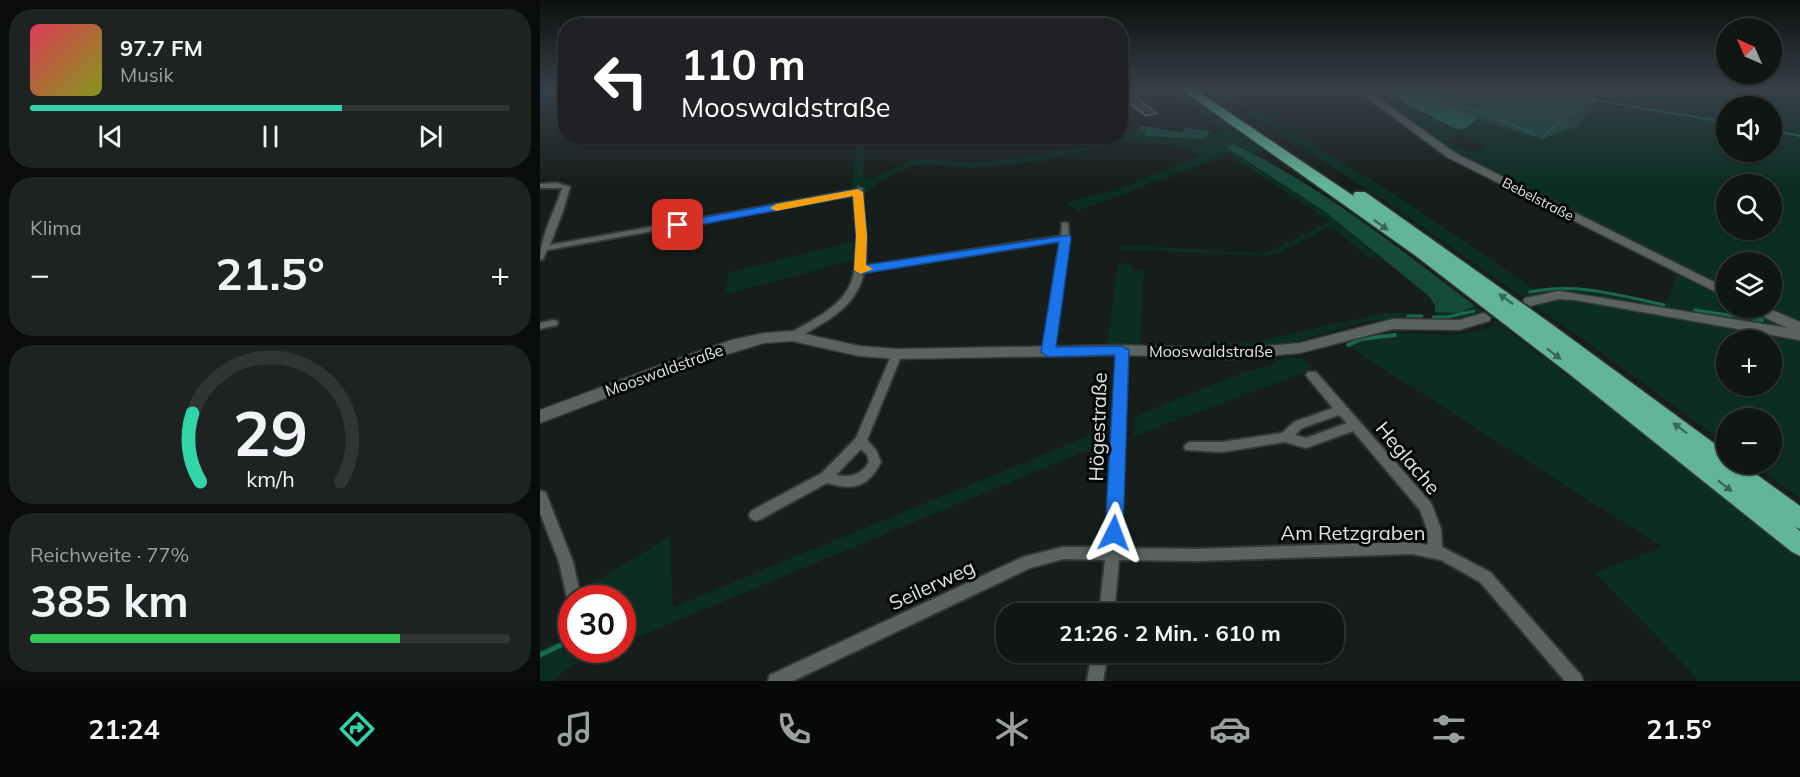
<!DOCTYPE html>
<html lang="de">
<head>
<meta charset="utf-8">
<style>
  body { margin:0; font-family:Mulish,sans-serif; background:#1e2322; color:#f1f3f6; height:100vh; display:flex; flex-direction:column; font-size:22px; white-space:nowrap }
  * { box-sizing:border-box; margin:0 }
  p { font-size:20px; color:#9c9fa0 }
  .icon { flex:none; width:33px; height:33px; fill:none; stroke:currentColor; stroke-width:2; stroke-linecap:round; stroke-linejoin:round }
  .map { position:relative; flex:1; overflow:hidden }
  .sheet { display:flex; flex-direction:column; gap:9px; padding:9px; background:#090c0b; width:540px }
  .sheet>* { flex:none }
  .hud { position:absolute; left:18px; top:18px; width:570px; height:126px; border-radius:24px; box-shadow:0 2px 4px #0004,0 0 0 2px #303534; background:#202124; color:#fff; overflow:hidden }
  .needle { width:39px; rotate:315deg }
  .controls { position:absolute; left:1176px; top:18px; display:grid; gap:12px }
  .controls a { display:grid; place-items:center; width:66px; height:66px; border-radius:50%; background:#101614; box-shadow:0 2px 4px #0004,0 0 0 2px #303534; font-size:30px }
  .speed { position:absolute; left:18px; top:585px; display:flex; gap:12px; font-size:30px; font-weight:700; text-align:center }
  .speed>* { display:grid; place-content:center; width:78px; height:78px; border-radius:50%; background:#101614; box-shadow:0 2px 4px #0004,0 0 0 2px #303534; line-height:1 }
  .speed .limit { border:9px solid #d22; background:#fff; color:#111 }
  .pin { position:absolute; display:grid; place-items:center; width:51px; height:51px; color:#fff; margin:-26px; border-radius:12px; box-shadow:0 3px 9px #0006 }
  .me { position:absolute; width:66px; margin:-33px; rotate:3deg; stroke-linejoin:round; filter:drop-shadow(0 0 4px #0008) }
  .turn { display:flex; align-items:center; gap:21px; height:126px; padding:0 24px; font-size:27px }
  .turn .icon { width:78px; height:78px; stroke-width:2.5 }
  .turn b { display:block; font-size:42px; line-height:51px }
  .big { font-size:45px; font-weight:700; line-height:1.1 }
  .sheet .tile { flex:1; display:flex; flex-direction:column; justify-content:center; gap:9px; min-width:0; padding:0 21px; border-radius:24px; background:#1e2322 }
  .sheet .dial { align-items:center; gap:0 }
  .dial svg { height:156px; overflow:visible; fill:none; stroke:#303534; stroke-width:7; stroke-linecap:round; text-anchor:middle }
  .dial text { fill:#f1f3f6; stroke:none }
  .song { display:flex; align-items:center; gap:18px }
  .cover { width:72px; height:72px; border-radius:9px; background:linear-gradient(135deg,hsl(350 70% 55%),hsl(70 70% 35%)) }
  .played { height:6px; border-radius:3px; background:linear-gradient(90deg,#32d4a9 65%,#303534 65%) }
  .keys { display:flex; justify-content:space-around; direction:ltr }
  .heat { display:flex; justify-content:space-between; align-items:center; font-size:33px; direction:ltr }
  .charge { height:9px; border-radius:4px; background:linear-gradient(90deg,#34c759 77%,#303534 0) }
  .trip { position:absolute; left:456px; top:603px; width:348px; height:60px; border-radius:24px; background:#101614; box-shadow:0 2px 4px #0004,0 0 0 2px #303534; font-weight:700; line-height:60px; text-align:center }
  .dock { display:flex; height:96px; justify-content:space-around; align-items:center; background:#060908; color:#9c9fa0 }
  .dock .icon { width:42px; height:42px }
  .dock .active { color:#32d4a9 }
  .dock b { font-size:27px; color:#f1f3f6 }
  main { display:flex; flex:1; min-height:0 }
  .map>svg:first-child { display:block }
  .green { fill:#0b2d22; fill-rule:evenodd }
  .forest { fill:#164a3b }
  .water { fill:#1a6852 }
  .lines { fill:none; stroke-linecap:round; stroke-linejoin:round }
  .stream-far3 { stroke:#1a6852; stroke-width:2 }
  .stream-far2 { stroke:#1a6852; stroke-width:3 }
  .stream-far1 { stroke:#1a6852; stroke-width:4 }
  .stream { stroke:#1a6852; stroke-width:5 }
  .building { fill:#373f3c; stroke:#747d79; stroke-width:1.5 }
  .street-casing { stroke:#333836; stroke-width:4 }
  .secondary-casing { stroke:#333836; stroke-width:3 }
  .highway-casing { stroke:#333836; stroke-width:3 }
  .street { fill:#5a6360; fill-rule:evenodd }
  .secondary { fill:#5a6360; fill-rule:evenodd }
  .highway { fill:#63b599; fill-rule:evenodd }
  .oneway { fill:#396757 }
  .route { fill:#1a73e8; stroke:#114b97; stroke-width:1.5 }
  .slow { fill:#f59e0b }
  .labels { text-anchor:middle; stroke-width:6; stroke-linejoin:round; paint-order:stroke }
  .far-street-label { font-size:14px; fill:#dfe4e2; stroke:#050706 }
  .street-label { font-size:16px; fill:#dfe4e2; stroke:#050706 }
  .near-street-label { font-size:20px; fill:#dfe4e2; stroke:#050706 }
</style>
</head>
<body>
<main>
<section class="sheet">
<div class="tile">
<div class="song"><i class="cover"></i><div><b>97.7 FM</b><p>Musik</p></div></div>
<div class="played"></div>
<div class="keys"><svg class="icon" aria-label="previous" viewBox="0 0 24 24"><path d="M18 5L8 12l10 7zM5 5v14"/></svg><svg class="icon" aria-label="pause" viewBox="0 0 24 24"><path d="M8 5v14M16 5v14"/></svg><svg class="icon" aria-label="next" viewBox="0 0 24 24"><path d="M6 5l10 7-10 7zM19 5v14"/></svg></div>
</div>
<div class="tile"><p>Klima</p>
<div class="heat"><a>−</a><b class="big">21.5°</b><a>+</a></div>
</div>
<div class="tile dial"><svg viewBox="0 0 100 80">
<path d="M14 69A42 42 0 1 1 86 69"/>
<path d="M14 69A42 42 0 0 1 10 34" stroke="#32d4a9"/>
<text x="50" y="56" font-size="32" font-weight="700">29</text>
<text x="50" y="72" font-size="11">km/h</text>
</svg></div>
<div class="tile"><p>Reichweite · 77%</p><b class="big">385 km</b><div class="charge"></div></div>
</section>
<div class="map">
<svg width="1260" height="681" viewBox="0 0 1260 681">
  <rect width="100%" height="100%" fill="#161d1a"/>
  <path class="green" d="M626 89H637L724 149 714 154 693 144 784 211 838 257 829 258 791 226 738 253 724 256 579 249 580 245 725 253 789 221 689 154 538 211 526 203 576 189 661 156 634 145 587 141 501 161 432 168 381 164 367 168 344 179 323 196 328 235 316 237 313 198 307 196 67 239 304 192 312 187 317 137H325L323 172 325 179 329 180 373 160 394 159 433 163 458 161 530 150 551 145 569 137 580 136 581 128 599 130 616 138 660 139 666 138 670 131 674 132 685 129Z
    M673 89H684L730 120 839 184 994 289C1038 283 1083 296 1126 303L1137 275 905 158 810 89H836L890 115 926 128 937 119 997 137 1045 93 1085 99 1095 89H1260V498L1213 464H1232V418H1186V444L1047 342 849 204ZM1186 106H1232V152H1186ZM918 135 947 145V146L935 153 903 140ZM1186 184H1232V230H1186ZM1186 262H1232V308H1186ZM1186 340H1232V386H1186Z
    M316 241 315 260 184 294 189 272Z
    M578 263 592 264V270L604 271 600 345H567Z
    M935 306 946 314 901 322 894 321 895 312 920 313Z
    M843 313H880L872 319 829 321 732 348H662L665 342H715Z
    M959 324 1070 408 1260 559V681H1160L1055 573 1122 547 806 345C852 323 883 340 927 333 938 331 949 327 959 324Z
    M745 357 763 358 772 370 594 436V417L699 374 728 366Z
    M563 430 562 444 83 643 82 598H40L39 590 130 537 133 607Z
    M31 635 32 650H69L29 667 13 681H0V650Z"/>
  <path class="forest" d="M871 89H1095L1086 99 1056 96 1055 104 1038 126 1002 139 937 119Z
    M600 126 642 132 644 128 670 131 666 138 660 139 604 136 606 132 599 131Z
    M693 144C782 186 857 247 935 306L920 313 895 312V306L890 297 784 211 686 147Z"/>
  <path class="water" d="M836 89H871L937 119 926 128 917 129Z"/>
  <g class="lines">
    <path class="stream-far3" d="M879 89 993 133
      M1232 130 1260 136
      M1003 136 1044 102 1053 100 1186 122"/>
    <path class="stream-far2" d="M990 292C1036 282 1079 295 1124 305
      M1155 310 1220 320
      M868 316H882
      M893 317H907L934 311"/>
    <path class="stream-far1" d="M1210 318 1222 320
      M808 345 821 339 855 335"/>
    <path class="stream" d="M0 655 21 645"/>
  </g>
  <path class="building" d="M580 89H585L617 113 606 116 590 104 580 107Z"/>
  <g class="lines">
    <defs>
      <path id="street" d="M17 183 30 187 23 211 10 245 315 190 319 187 323 189C320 214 328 240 325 266L521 236 522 223H528L529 238 513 352 508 356 503 352 520 241 324 272C318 299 301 313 278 326 270 331 261 336 252 340L247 336 248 334C301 305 319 296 317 232 316 220 314 208 314 195L7 250 3 259 0 260C0 237 15 211 22 188H0V184Z
        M13 320 17 321 18 323 17 325 0 329V323Z
        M582 346 587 350 580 548 657 549 872 542 888 545 887 529 880 510 813 431 766 448 745 442 682 452 646 450 644 447 646 444 650 442H682L742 433 754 422 793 408 768 378 766 375 768 372H776L891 503 901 529 902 547 950 572 1041 675 1043 681H1025L940 582 901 560 872 554 657 561 579 560 574 614H559L565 560 523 559 490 568 253 681H228L230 675 483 557 523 547H566L577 350ZM799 415 807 423 766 438 755 435 762 428Z
        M357 350 362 354 327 440 336 450 341 462C328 487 314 491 287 483L221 519 216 521 211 519 209 515 211 511 282 473 316 438 352 354ZM321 449 327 455 329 462C321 475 311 478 296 475Z
        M0 491 5 492 7 496 33 562 41 598H32V604L29 603 27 598 19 562 0 513Z
        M552 652H568L563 681H547Z"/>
      <path id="secondary" d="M816 89H826L915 153 1186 288V297L907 157Z
        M1019 291 1247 328 1211 311 1209 308H1227L1260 322V340L1035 300 1019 299 990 306 983 301 985 298Z
        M944 313 951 318 949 321 919 330 853 329 760 353 693 359 582 355 357 359 319 356 252 341 224 343 155 364 0 423V410L145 356 192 340 224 333 252 331 319 346 357 349 582 345 693 349 760 343 853 319 919 320Z"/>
      <path id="highway" d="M641 89H654L815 197 813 195 815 192H825L1010 323 1186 452V464H1202L1260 506V529L1255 527 1260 531V556L1252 552 1028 373 876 256Z"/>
    </defs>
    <use href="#street" class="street-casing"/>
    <use href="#secondary" class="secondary-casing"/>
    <use href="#highway" class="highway-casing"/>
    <use href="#street" class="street"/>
    <use href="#secondary" class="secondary"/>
    <use href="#highway" class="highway"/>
  </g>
  <defs><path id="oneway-solid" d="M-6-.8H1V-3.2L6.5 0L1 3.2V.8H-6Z" transform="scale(1.5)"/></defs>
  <g class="oneway">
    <use href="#oneway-solid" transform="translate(841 225) rotate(36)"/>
    <use href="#oneway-solid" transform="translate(966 299) rotate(-144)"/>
    <use href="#oneway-solid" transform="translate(1014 354) rotate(37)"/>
    <use href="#oneway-solid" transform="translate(1140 428) rotate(-143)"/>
    <use href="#oneway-solid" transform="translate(1185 486) rotate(38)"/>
  </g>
  <linearGradient id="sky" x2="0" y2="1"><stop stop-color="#0c100e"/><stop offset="0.48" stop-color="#364049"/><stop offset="1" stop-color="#364049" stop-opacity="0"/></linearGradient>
  <rect width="1260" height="185" fill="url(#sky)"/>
  <path class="route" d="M318 189 323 192 327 236 326 265 530 235 531 238 516 347 582 346 589 350 583 533 580 539 574 541 568 539 565 533 575 355 508 357 501 352 519 242 320 274 314 270 316 236 313 196 138 229 132 225 138 222Z"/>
  <path class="slow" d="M318 189 323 192 327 236 326 265 333 269 320 274 314 270 316 236 313 196 236 211 230 208 236 204Z"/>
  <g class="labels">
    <g class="far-street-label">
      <text transform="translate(998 199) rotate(27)" y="5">Bebelstraße</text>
    </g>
    <g class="street-label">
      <text x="671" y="357">Mooswaldstraße</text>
      <text transform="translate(124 370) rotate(-20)" y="6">Mooswaldstraße</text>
    </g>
    <g class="near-street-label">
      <text transform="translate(558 427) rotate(-88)" y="7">Högestraße</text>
      <text transform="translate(868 458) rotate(50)" y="7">Heglache</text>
      <text x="813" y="540">Am Retzgraben</text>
      <text transform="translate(392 585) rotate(-25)" y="7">Seilerweg</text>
    </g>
  </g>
</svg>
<div class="controls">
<a><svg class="needle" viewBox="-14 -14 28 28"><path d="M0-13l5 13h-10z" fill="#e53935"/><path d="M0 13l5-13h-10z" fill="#9c9fa0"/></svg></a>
<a><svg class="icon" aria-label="sound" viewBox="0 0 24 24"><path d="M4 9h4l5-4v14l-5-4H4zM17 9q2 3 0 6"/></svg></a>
<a><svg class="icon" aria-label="search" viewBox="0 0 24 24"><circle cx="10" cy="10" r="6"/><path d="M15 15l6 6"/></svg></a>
<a><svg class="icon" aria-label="layers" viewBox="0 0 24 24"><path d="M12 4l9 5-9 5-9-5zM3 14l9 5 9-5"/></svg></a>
<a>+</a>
<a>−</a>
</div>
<div class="speed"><div class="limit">30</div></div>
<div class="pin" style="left:138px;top:225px;background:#d93025"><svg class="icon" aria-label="arrive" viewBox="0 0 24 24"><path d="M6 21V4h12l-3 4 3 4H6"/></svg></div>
<svg class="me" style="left:574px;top:533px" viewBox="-20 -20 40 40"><path d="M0-17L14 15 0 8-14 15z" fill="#1a73e8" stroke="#fff" stroke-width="4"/></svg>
<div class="trip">21:26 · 2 Min. · 610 m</div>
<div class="hud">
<div class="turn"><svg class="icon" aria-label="left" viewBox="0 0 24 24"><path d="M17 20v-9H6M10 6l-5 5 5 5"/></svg><div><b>110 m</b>Mooswaldstraße</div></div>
</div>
</div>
</main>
<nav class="dock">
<b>21:24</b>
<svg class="icon active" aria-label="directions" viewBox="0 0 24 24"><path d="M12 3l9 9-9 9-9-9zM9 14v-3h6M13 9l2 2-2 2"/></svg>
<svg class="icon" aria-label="music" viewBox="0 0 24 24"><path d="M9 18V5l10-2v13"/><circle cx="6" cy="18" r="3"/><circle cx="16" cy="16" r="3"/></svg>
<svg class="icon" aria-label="phone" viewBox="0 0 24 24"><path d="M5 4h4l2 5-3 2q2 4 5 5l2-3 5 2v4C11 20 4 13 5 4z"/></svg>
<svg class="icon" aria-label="climate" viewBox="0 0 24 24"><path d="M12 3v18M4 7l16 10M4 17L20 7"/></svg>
<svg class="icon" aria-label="car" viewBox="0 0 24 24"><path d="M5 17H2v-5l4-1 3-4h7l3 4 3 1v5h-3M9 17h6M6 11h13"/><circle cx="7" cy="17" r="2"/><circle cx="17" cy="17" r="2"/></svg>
<svg class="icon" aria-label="filters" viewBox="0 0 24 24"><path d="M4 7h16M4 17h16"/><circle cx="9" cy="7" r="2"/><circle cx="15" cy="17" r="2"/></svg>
<b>21.5°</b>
</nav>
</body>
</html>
